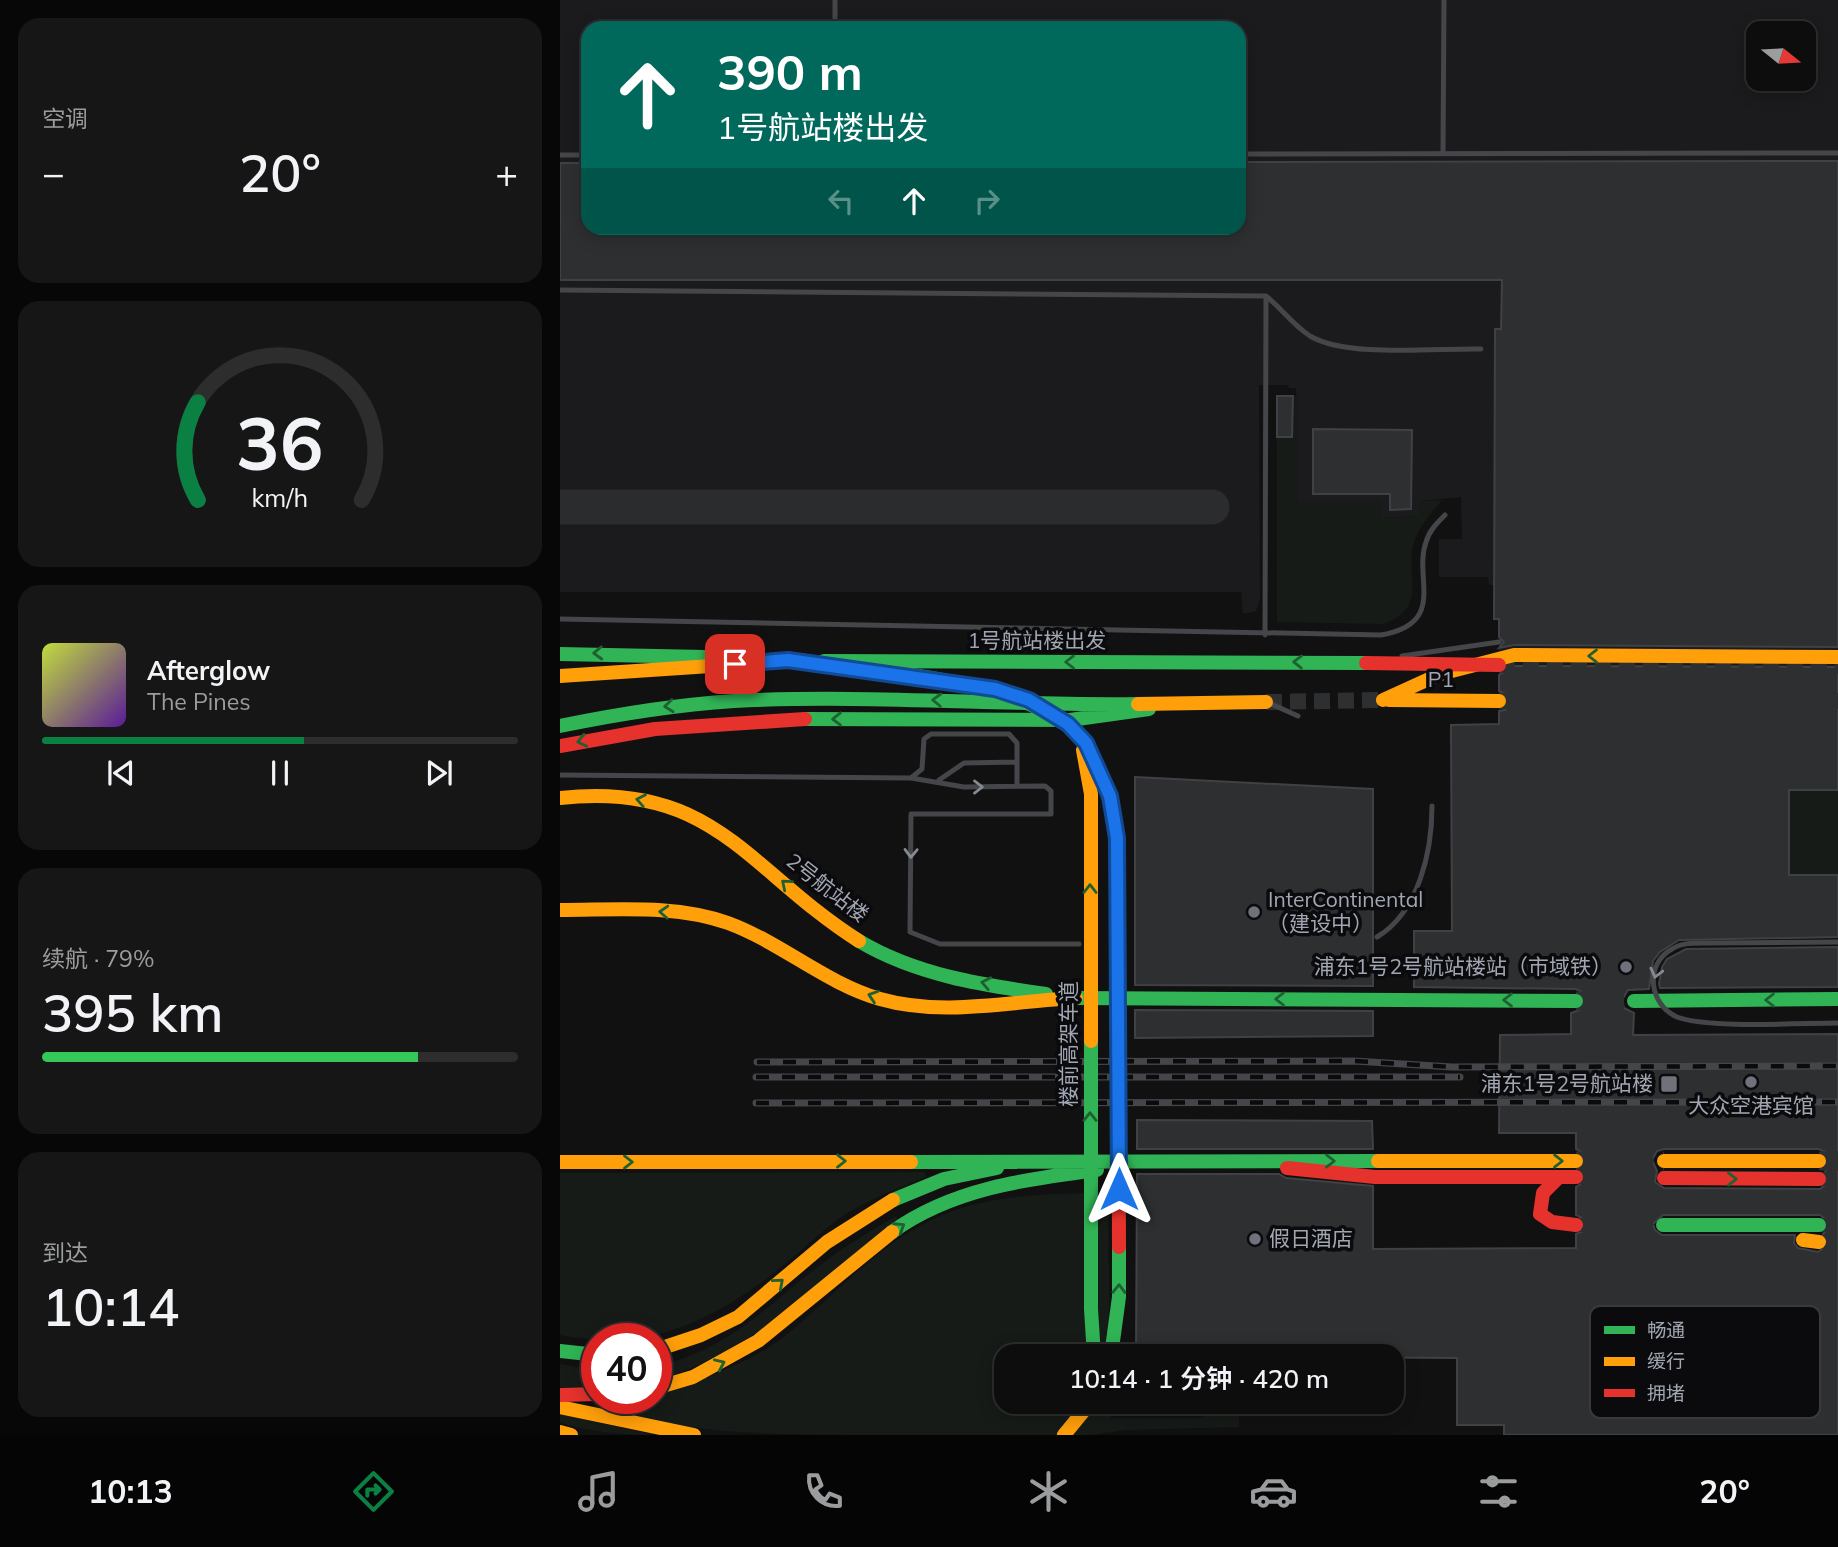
<!DOCTYPE html>
<html lang="zh">
<head>
<meta charset="utf-8">
<style>
  body { margin:0; font-family:Mulish,"Noto Sans SC",sans-serif; background:#161616; color:#f1f3f6; height:100vh; display:flex; flex-direction:column; font-size:26px; white-space:nowrap }
  * { box-sizing:border-box; margin:0 }
  p { font-size:23px; color:#9a9c9d }
  .icon { flex:none; width:38px; height:38px; fill:none; stroke:currentColor; stroke-width:2; stroke-linecap:round; stroke-linejoin:round }
  .map { position:relative; flex:1; overflow:hidden }
  .details { display:flex; flex-direction:column; gap:18px; padding:18px; background:#070707; width:560px }
  .details>* { flex:none }
  .guide { position:absolute; left:21px; top:21px; width:665px; height:214px; border-radius:21px; box-shadow:0 4px 18px #0003,0 0 0 2px #2d2d2e; background:#00695c; color:#fff; overflow:hidden }
  .needle { width:46px; rotate:108deg }
  .buttons { position:absolute; left:1186px; top:21px; display:grid; gap:14px }
  .buttons a { display:grid; place-items:center; width:70px; height:70px; border-radius:14px; background:#0d0d0d; box-shadow:0 4px 18px #0003,0 0 0 2px #2d2d2e; font-size:35px }
  .speed { position:absolute; left:21px; top:1323px; display:flex; gap:14px; font-size:35px; font-weight:700; text-align:center }
  .speed>* { display:grid; place-content:center; width:91px; height:91px; border-radius:50%; background:#0d0d0d; box-shadow:0 4px 18px #0003,0 0 0 2px #2d2d2e; line-height:1 }
  .speed .limit { border:10px solid #d22; background:#fff; color:#111 }
  .pin { position:absolute; display:grid; place-items:center; width:60px; height:60px; color:#fff; margin:-30px; border-radius:14px; box-shadow:0 4px 10px #0006 }
  .me { position:absolute; width:77px; margin:-38px; rotate:0deg; stroke-linejoin:round; filter:drop-shadow(0 0 5px #0008) }
  .turn { display:flex; align-items:center; gap:24px; height:147px; padding:0 21px; font-size:32px }
  .turn .icon { width:91px; height:91px; stroke-width:2.5 }
  .turn b { display:block; font-size:49px; line-height:60px }
  .lanes { display:flex; align-items:center; height:66px; padding:0 21px; background:#0003; justify-content:center; gap:35px; direction:ltr }
  .lanes .off { opacity:.35 }
  .big { font-size:52px; font-weight:600; line-height:1.1 }
  .details .widget { flex:1; display:flex; flex-direction:column; justify-content:center; gap:10px; min-width:0; padding:0 24px; border-radius:21px; background:#161616 }
  .details .dial { align-items:center; gap:0 }
  .dial svg { height:182px; overflow:visible; fill:none; stroke:#2d2d2e; stroke-width:7; stroke-linecap:round; text-anchor:middle }
  .dial text { fill:#f1f3f6; stroke:none }
  .song { display:flex; align-items:center; gap:21px }
  .cover { width:84px; height:84px; border-radius:10px; background:linear-gradient(135deg,hsl(70 70% 55%),hsl(270 70% 35%)) }
  .played { height:7px; border-radius:4px; background:linear-gradient(90deg,#0b8043 55%,#2d2d2e 55%) }
  .keys { display:flex; justify-content:space-around; direction:ltr }
  .heat { display:flex; justify-content:space-between; align-items:center; font-size:38px; direction:ltr }
  .charge { height:10px; border-radius:5px; background:linear-gradient(90deg,#34c759 79%,#2d2d2e 0) }
  .trip { position:absolute; left:434px; top:1344px; width:410px; height:70px; border-radius:21px; background:#0d0d0d; box-shadow:0 4px 18px #0003,0 0 0 2px #2d2d2e; font-weight:600; line-height:70px; text-align:center }
  .dock { display:flex; height:112px; justify-content:space-around; align-items:center; background:#050505; color:#9a9c9d }
  .dock .icon { width:49px; height:49px }
  .dock .active { color:#0b8043 }
  .dock b { font-size:32px; color:#f1f3f6 }
  main { display:flex; flex:1; min-height:0 }
  .map>svg:first-child { display:block }
  .built { fill:#1b1b1e; fill-rule:evenodd }
  .green { fill:#161b17 }
  .lines { fill:none; stroke-linecap:round; stroke-linejoin:round }
  .taxiway { stroke:#2b2c2d; stroke-width:35 }
  .building { fill:#2e2f31; stroke:#404145; stroke-width:2; fill-rule:evenodd }
  .secondary-tunnel { stroke:#2e2f31; stroke-width:14; stroke-dasharray:14 7; stroke-linecap:butt }
  .primary-tunnel { stroke:#2e2f31; stroke-width:16; stroke-dasharray:16 8; stroke-linecap:butt }
  .highway-tunnel { stroke:#2e2f31; stroke-width:19; stroke-dasharray:19 10; stroke-linecap:butt }
  .lane { stroke:#45464a; stroke-width:5 }
  .fast { stroke:#30b455; stroke-width:14 }
  .slow { stroke:#ff9f0a; stroke-width:14 }
  .jam { stroke:#e5322d; stroke-width:14 }
  .rail-casing { stroke:#454649; stroke-width:7 }
  .rail { stroke:#0b0b0d; stroke-width:4.5; stroke-dasharray:13; stroke-linecap:butt }
  .lane-bridge { stroke:#45464a; stroke-width:5 }
  .fast-bridge { stroke:#30b455; stroke-width:14 }
  .slow-bridge { stroke:#ff9f0a; stroke-width:14 }
  .jam-bridge { stroke:#e5322d; stroke-width:14 }
  .oneway { stroke:#1e6031 }
  .oneway2 { stroke:#858994 }
  .route-casing { stroke:#114b97; stroke-width:18 }
  .route { stroke:#1a73e8; stroke-width:12 }
  .poi-dot { fill:#6f727a; stroke:#0b0b0d; stroke-width:2.5 }
  .labels { text-anchor:middle; stroke-width:7; stroke-linejoin:round; paint-order:stroke }
  .street-label { font-size:21px; fill:#a1a6b3; stroke:#0b0b0d }
  .poi-label { font-size:21px; fill:#a1a6b3; stroke:#0b0b0d; text-anchor:start }
  .key { fill:#0b0b0d; stroke:#383a3f; stroke-width:2 }
  .key-label { font-size:19px; fill:#a1a6b3 }
</style>
</head>
<body>
<main>
<section class="details">
<div class="widget"><p>空调</p>
<div class="heat"><a>−</a><b class="big">20°</b><a>+</a></div>
</div>
<div class="widget dial"><svg viewBox="0 0 100 80">
<path d="M14 69A42 42 0 1 1 86 69"/>
<path d="M14 69A42 42 0 0 1 14 26" stroke="#0b8043"/>
<text x="50" y="56" font-size="32" font-weight="700">36</text>
<text x="50" y="72" font-size="11">km/h</text>
</svg></div>
<div class="widget">
<div class="song"><i class="cover"></i><div><b>Afterglow</b><p>The Pines</p></div></div>
<div class="played"></div>
<div class="keys"><svg class="icon" aria-label="previous" viewBox="0 0 24 24"><path d="M18 5L8 12l10 7zM5 5v14"/></svg><svg class="icon" aria-label="pause" viewBox="0 0 24 24"><path d="M8 5v14M16 5v14"/></svg><svg class="icon" aria-label="next" viewBox="0 0 24 24"><path d="M6 5l10 7-10 7zM19 5v14"/></svg></div>
</div>
<div class="widget"><p>续航 · 79%</p><b class="big">395 km</b><div class="charge"></div></div>
<div class="widget"><p>到达</p><b class="big">10:14</b></div>
</section>
<div class="map">
<svg width="1278" height="1435" viewBox="0 0 1278 1435">
  <rect width="100%" height="100%" fill="#111"/>
  <path class="built" d="M0 0H1278V713L939 714V620L934 619V585H929L928 577H879V539H902L901 497 859 501 860 516 821 518 820 501H737L736 388H729L728 385H699L700 599 696 611 683 614 681 592H0ZM28 28H679V228H28ZM1199 33H1244V79H1199Z"/>
  <path class="green" d="M733 396H737L738 501H820L821 518 859 516V501L882 500C870 515 854 531 852 552 849 584 864 610 823 624L717 622V437L732 436Z
    M1229 790H1278V875H1229Z
    M365 1172 366 1177C340 1188 314 1197 289 1212 268 1225 250 1243 231 1259 160 1318 92 1354 0 1335V1173Z
    M548 1193 550 1356H446V1402H550L551 1418H640L654 1412H679V1427L567 1430 531 1435C458 1435 385 1435 312 1435 219 1435 120 1435 32 1405L71 1398H96V1394C140 1380 184 1366 222 1338 271 1300 314 1247 371 1220 428 1193 488 1194 548 1193Z
    M336 1216 338 1220C263 1282 191 1352 96 1381V1367C174 1346 203 1308 263 1263 286 1245 311 1231 336 1216Z
    M0 1364 37 1370V1388L0 1387Z
    M0 1414 95 1435C62 1435 32 1432 0 1423Z"/>
  <g class="lines">
    <path class="taxiway" d="M0 507H652"/>
  </g>
  <path class="building" d="M1278 161V647L954 645 939 648 944 642 939 637V619H934L935 329H941L942 280H0V163H28V228H679V162Z
    M717 396H733L732 437H717Z
    M753 429 852 430 851 509 830 510V494H753Z
    M955 666 1278 667V790H1229V875H1278V937L1119 940 1100 952 1093 961 1089 989 1068 990 1062 1000 1064 1008 1074 1013 1073 1035 1278 1034V1435H944V1425H897V1358L576 1356 577 1174H719L726 1178 813 1186V1249L1016 1248V1234L1023 1231 1026 1226 1022 1218 1016 1215V1187L1025 1181 1027 1155 1016 1149V1133H939L940 1035 1011 1034V1013L1026 1008V994L1016 989 854 987V931H892L891 725 939 724V711L945 710 949 702 948 695 939 691V675ZM1104 1149H1259L1269 1154 1271 1162 1265 1172 1268 1183 1260 1189 1104 1188 1095 1182 1097 1171 1092 1160 1097 1151ZM1103 1215H1260L1268 1221V1229L1263 1234 1268 1244 1258 1252 1238 1248 1234 1243 1235 1235H1102L1095 1230 1093 1224Z
    M575 777 813 789V986L575 985Z
    M1278 947V987L1100 988 1099 984 1102 967 1107 959 1126 949Z
    M575 1010 813 1011V1036L575 1038Z
    M577 1120 812 1121 813 1149H577Z"/>
  <g class="lines">
    <path class="secondary-tunnel" d="M1016 1177 1104 1178
      M1259 1179H1278
      M1016 1225H1103
      M1259 1225H1278
      M1259 1242H1278"/>
    <path class="primary-tunnel" d="M939 665 1278 666
      M939 701H1278
      M706 702 823 700"/>
    <path class="highway-tunnel" d="M1016 1001H1074
      M1016 1161H1104
      M1259 1161H1278"/>
    <path class="lane" d="M275 0V28
      M883 153 884 0
      M679 154 1278 153
      M0 155H28
      M0 290 706 296C721 308 734 326 750 336 787 358 876 348 921 349
      M0 619 821 635C888 623 853 578 866 542 869 531 877 523 885 515
      M705 635 706 296
      M842 656 939 642
      M709 703 738 716
      M0 775 351 778 404 787 485 786 491 791V814H351L350 932 380 944H519
      M351 778 362 769 364 739 371 734H449L457 743V786
      M379 780 404 763 457 762
      M817 937C859 912 872 851 872 806
      M1149 943 1278 942"/>
    <path class="fast" d="M0 654 145 657
      M264 661 806 663
      M245 719 510 720 589 709
      M0 726C58 714 115 705 174 701 308 694 443 706 578 704
      M299 941C356 975 422 985 486 994
      M516 998 1016 1001
      M1074 1001 1278 999
      M351 1162 818 1161
      M333 1200 384 1179 437 1168
      M1103 1225H1259
      M332 1232C391 1189 466 1179 537 1170
      M0 1351 37 1355"/>
    <path class="slow" d="M0 676 242 660
      M823 700 880 674 954 655 1278 657
      M829 700 939 701
      M578 704 706 702
      M0 798C155 781 187 870 299 941
      M0 910C56 910 115 904 168 923 222 943 265 983 320 999 383 1017 452 1001 516 998
      M818 1161H1016
      M1104 1161H1259
      M0 1162H351
      M1243 1240 1259 1242
      M96 1350 141 1335 178 1317 267 1242 333 1200
      M96 1388 133 1377 198 1341 332 1232
      M0 1407 134 1435
      M0 1432 11 1435
      M504 1435 531 1402"/>
    <path class="jam" d="M0 746 95 729 245 719
      M727 1168 815 1177H1016
      M998 1178 983 1193 980 1214 992 1222 1016 1225
      M1104 1178 1259 1179
      M0 1395 37 1394"/>
    <defs>
      <path id="rail" d="M197 1062 794 1061 892 1067 1278 1066
        M196 1077H900
        M196 1103 1278 1102"/>
    </defs>
    <use href="#rail" class="rail-casing"/>
    <use href="#rail" class="rail"/>
    <path class="lane-bridge" d="M1149 943C1136 943 1123 942 1112 949 1084 964 1089 1005 1117 1017 1148 1029 1241 1023 1278 1023"/>
    <path class="fast-bridge" d="M228 660C308 672 486 676 530 751 551 785 554 825 558 864
      M531 1041V1309L534 1356
      M551 1356 559 1297V1247"/>
    <path class="slow-bridge" d="M523 750 531 794V1041"/>
    <path class="jam-bridge" d="M806 663 939 665
      M558 864 559 1247"/>
  </g>
  <defs><path id="oneway-chevron" d="M-2-3.5L2.5 0L-2 3.5" fill="none" stroke-width="1.6" stroke-linecap="round" stroke-linejoin="round" transform="scale(1.75)"/></defs>
  <g class="oneway">
    <use href="#oneway-chevron" transform="translate(38 653) rotate(178)"/>
    <use href="#oneway-chevron" transform="translate(1033 656) rotate(-180)"/>
    <use href="#oneway-chevron" transform="translate(510 662) rotate(180)"/>
    <use href="#oneway-chevron" transform="translate(738 662) rotate(-179)"/>
    <use href="#oneway-chevron" transform="translate(377 700) rotate(-178)"/>
    <use href="#oneway-chevron" transform="translate(109 706) rotate(174)"/>
    <use href="#oneway-chevron" transform="translate(277 719) rotate(179)"/>
    <use href="#oneway-chevron" transform="translate(22 741) rotate(167)"/>
    <use href="#oneway-chevron" transform="translate(81 800) rotate(-169)"/>
    <use href="#oneway-chevron" transform="translate(226 884) rotate(-140)"/>
    <use href="#oneway-chevron" transform="translate(530 889) rotate(-90)"/>
    <use href="#oneway-chevron" transform="translate(104 912) rotate(-177)"/>
    <use href="#oneway-chevron" transform="translate(426 983) rotate(-169)"/>
    <use href="#oneway-chevron" transform="translate(313 996) rotate(-162)"/>
    <use href="#oneway-chevron" transform="translate(720 999) rotate(-180)"/>
    <use href="#oneway-chevron" transform="translate(948 1000) rotate(-180)"/>
    <use href="#oneway-chevron" transform="translate(1210 1000) rotate(180)"/>
    <use href="#oneway-chevron" transform="translate(530 1117) rotate(-90)"/>
    <use href="#oneway-chevron" transform="translate(281 1161)"/>
    <use href="#oneway-chevron" transform="translate(770 1161)"/>
    <use href="#oneway-chevron" transform="translate(998 1161)"/>
    <use href="#oneway-chevron" transform="translate(68 1162)"/>
    <use href="#oneway-chevron" transform="translate(1172 1179)"/>
    <use href="#oneway-chevron" transform="translate(340 1227) rotate(-33)"/>
    <use href="#oneway-chevron" transform="translate(219 1283) rotate(-41)"/>
    <use href="#oneway-chevron" transform="translate(559 1289) rotate(-89)"/>
    <use href="#oneway-chevron" transform="translate(160 1364) rotate(-24)"/>
  </g>
  <g class="oneway2">
    <use href="#oneway-chevron" transform="translate(418 787)"/>
    <use href="#oneway-chevron" transform="translate(351 853) rotate(91)"/>
    <use href="#oneway-chevron" transform="translate(1096 973) rotate(104)"/>
  </g>
  <g class="lines">
    <defs>
      <path id="route" d="M175 664 228 660 435 689 469 700 508 724 526 743 550 796 557 838 559 1189"/>
    </defs>
    <use href="#route" class="route-casing"/>
    <use href="#route" class="route"/>
  </g>
  <g class="poi-dot">
    <circle cx="694" cy="912" r="7"/>
    <circle cx="1066" cy="967" r="7"/>
    <circle cx="1191" cy="1082" r="7"/>
    <rect x="1100" y="1075" width="18" height="18" rx="3.5"/>
    <circle cx="695" cy="1239" r="7"/>
  </g>
  <g class="labels">
    <g class="street-label">
      <text x="477" y="648">1号航站楼出发</text>
      <text x="881" y="687">P1</text>
      <text transform="translate(267 888) rotate(38)" y="7">2号航站楼</text>
      <text transform="translate(509 1044) rotate(-90)" y="7">楼前高架车道</text>
    </g>
    <g class="poi-label">
      <text x="708" y="907">InterContinental<tspan x="708" dy="24">（建设中）</tspan></text>
      <text x="1052" y="974" text-anchor="end">浦东1号2号航站楼站（市域铁）</text>
      <text x="1093" y="1091" text-anchor="end">浦东1号2号航站楼</text>
      <text x="1191" y="1113" text-anchor="middle">大众空港宾馆</text>
      <text x="709" y="1246">假日酒店</text>
    </g>
  </g>
  <rect x="1030" y="1306" width="230" height="112" rx="10" class="key"/>
  <rect x="1044" y="1326" width="31" height="8" fill="#30b455"/>
  <rect x="1044" y="1357" width="31" height="9" fill="#ff9f0a"/>
  <rect x="1044" y="1389" width="31" height="8" fill="#e5322d"/>
  <g class="key-label">
    <text x="1087" y="1337">畅通</text>
    <text x="1087" y="1368">缓行</text>
    <text x="1087" y="1400">拥堵</text>
  </g>
</svg>
<div class="buttons">
<a><svg class="needle" viewBox="-14 -14 28 28"><path d="M0-13l5 13h-10z" fill="#e53935"/><path d="M0 13l5-13h-10z" fill="#9a9c9d"/></svg></a>
</div>
<div class="speed"><div class="limit">40</div></div>
<div class="pin" style="left:175px;top:664px;background:#d93025"><svg class="icon" aria-label="arrive" viewBox="0 0 24 24"><path d="M6 21V4h12l-3 4 3 4H6"/></svg></div>
<svg class="me" style="left:559px;top:1189px" viewBox="-20 -20 40 40"><path d="M0-17L14 15 0 8-14 15z" fill="#1a73e8" stroke="#fff" stroke-width="4"/></svg>
<div class="trip">10:14 · 1 分钟 · 420 m</div>
<div class="guide">
<div class="turn"><svg class="icon" aria-label="ahead" viewBox="0 0 24 24"><path d="M12 20V5M6 11l6-6 6 6"/></svg><div><b>390 m</b>1号航站楼出发</div></div>
<div class="lanes"><svg class="icon off" aria-label="left" viewBox="0 0 24 24"><path d="M17 20v-9H6M10 6l-5 5 5 5"/></svg><svg class="icon" aria-label="ahead" viewBox="0 0 24 24"><path d="M12 20V5M6 11l6-6 6 6"/></svg><svg class="icon off" aria-label="right" viewBox="0 0 24 24"><path d="M7 20v-9h11M14 6l5 5-5 5"/></svg></div>
</div>
</div>
</main>
<nav class="dock">
<b>10:13</b>
<svg class="icon active" aria-label="directions" viewBox="0 0 24 24"><path d="M12 3l9 9-9 9-9-9zM9 14v-3h6M13 9l2 2-2 2"/></svg>
<svg class="icon" aria-label="music" viewBox="0 0 24 24"><path d="M9 18V5l10-2v13"/><circle cx="6" cy="18" r="3"/><circle cx="16" cy="16" r="3"/></svg>
<svg class="icon" aria-label="phone" viewBox="0 0 24 24"><path d="M5 4h4l2 5-3 2q2 4 5 5l2-3 5 2v4C11 20 4 13 5 4z"/></svg>
<svg class="icon" aria-label="climate" viewBox="0 0 24 24"><path d="M12 3v18M4 7l16 10M4 17L20 7"/></svg>
<svg class="icon" aria-label="car" viewBox="0 0 24 24"><path d="M5 17H2v-5l4-1 3-4h7l3 4 3 1v5h-3M9 17h6M6 11h13"/><circle cx="7" cy="17" r="2"/><circle cx="17" cy="17" r="2"/></svg>
<svg class="icon" aria-label="filters" viewBox="0 0 24 24"><path d="M4 7h16M4 17h16"/><circle cx="9" cy="7" r="2"/><circle cx="15" cy="17" r="2"/></svg>
<b>20°</b>
</nav>
</body>
</html>
